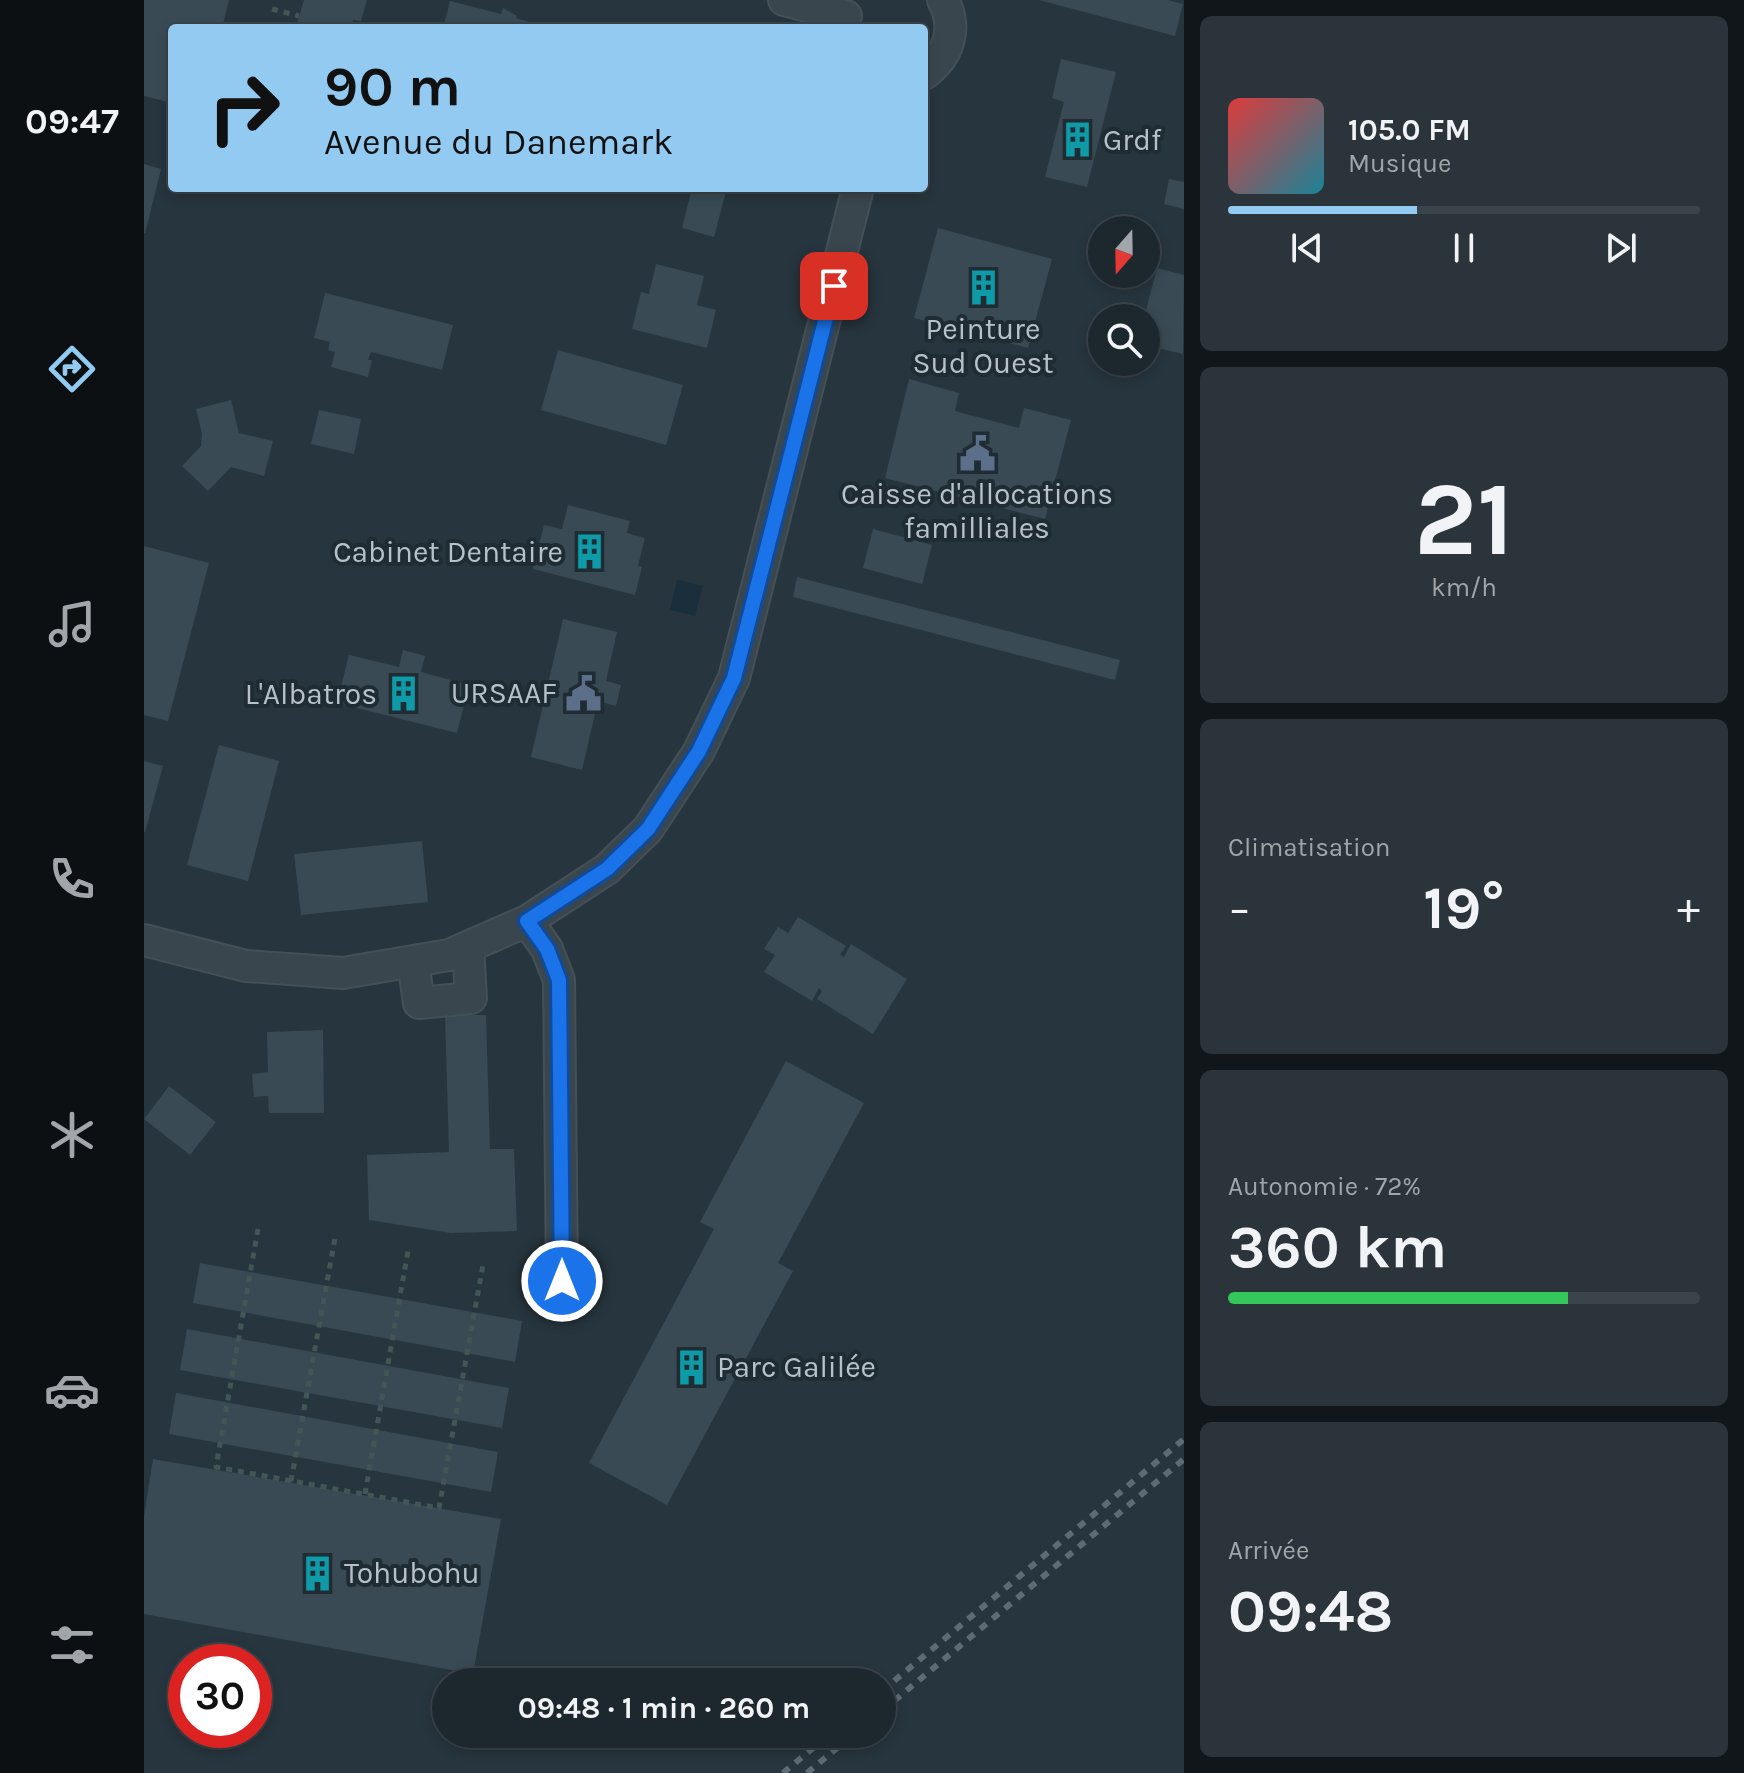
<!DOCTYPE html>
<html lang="fr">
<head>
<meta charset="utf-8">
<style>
  body { margin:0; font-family:Karla,sans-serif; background:#2a343a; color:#f1f3f6; height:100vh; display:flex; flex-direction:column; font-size:30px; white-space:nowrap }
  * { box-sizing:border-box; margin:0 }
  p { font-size:26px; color:#a0a6aa }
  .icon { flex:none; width:44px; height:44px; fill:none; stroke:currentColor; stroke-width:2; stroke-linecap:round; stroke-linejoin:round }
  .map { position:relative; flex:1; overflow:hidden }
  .panel { display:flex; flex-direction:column; gap:16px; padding:16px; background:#101619; width:560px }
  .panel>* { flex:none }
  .hud { position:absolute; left:24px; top:24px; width:760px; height:168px; border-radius:8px; box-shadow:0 4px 12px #0003,0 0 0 2px #3b444a; background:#93caf2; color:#111; overflow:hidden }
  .needle { width:52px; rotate:200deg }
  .fabs { position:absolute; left:944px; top:216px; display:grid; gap:16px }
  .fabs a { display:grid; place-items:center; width:72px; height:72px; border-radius:50%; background:#1d282e; box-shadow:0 4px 12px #0003,0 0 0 2px #3b444a; font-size:40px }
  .speed { position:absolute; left:24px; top:1644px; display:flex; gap:16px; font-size:40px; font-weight:700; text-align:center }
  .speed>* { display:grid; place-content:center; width:104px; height:104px; border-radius:50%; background:#1d282e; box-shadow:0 4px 12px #0003,0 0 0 2px #3b444a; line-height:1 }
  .speed .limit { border:12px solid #d22; background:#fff; color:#111 }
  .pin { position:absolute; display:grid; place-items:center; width:68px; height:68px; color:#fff; margin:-34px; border-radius:16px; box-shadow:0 4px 12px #0006 }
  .me { position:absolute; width:88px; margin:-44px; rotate:0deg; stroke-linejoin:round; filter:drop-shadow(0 0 6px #0008) }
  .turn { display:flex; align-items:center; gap:28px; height:168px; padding:0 24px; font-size:36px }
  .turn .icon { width:104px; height:104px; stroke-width:2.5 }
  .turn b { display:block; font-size:56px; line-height:68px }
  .big { font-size:60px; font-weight:700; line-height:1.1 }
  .panel .card { flex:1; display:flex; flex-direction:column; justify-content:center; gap:12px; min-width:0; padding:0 28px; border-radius:12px; background:#2a343a }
  .panel .dial { align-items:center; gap:0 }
  .dial b { font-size:104px; line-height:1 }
  .song { display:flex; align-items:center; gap:24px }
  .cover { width:96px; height:96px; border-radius:12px; background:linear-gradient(135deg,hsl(0 70% 55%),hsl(190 70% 35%)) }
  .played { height:8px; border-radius:4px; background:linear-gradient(90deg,#93caf2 40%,#3b444a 40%) }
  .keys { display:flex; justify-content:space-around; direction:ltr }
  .heat { display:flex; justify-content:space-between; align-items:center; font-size:44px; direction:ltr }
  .charge { height:12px; border-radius:6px; background:linear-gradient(90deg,#34c759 72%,#3b444a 0) }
  .trip { position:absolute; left:288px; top:1668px; width:464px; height:80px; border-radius:40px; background:#1d282e; box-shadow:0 4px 12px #0003,0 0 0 2px #3b444a; font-weight:700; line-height:80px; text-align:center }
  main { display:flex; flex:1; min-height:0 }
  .tabs { display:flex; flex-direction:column; width:144px; justify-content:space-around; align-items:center; background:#0c1012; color:#a0a6aa }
  .tabs .icon { width:56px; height:56px }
  .tabs .current { color:#93caf2 }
  .tabs b { font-size:36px; color:#f1f3f6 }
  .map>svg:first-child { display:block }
  .water { fill:#1a2e3c }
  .building { fill:#394a54 }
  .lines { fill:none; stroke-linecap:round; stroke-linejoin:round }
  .minor-casing { stroke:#445057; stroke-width:34 }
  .path { stroke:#425755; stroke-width:5; stroke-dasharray:6 6; stroke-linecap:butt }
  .minor { stroke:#3a464e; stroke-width:30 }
  .rail { stroke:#5d6b75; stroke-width:6; stroke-dasharray:8 8; stroke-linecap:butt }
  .route-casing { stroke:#114b97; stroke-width:20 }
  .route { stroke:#1a73e8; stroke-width:14 }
  .labels { text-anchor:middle; stroke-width:8; stroke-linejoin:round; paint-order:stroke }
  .poi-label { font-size:30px; fill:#b7c1c9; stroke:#1f2c33; text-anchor:start }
</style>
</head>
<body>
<main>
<nav class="tabs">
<b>09:47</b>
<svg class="icon current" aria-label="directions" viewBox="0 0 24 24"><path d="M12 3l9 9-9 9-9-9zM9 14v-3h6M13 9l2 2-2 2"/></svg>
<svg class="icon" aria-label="music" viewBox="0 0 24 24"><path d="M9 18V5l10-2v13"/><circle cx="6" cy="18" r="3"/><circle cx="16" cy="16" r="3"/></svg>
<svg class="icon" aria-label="phone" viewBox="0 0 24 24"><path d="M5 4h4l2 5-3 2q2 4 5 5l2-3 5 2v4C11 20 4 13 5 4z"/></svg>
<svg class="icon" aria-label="climate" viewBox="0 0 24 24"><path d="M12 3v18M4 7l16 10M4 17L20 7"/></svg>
<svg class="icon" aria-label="car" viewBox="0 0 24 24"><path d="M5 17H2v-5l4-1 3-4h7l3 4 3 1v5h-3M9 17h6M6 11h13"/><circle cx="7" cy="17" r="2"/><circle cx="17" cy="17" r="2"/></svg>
<svg class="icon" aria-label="filters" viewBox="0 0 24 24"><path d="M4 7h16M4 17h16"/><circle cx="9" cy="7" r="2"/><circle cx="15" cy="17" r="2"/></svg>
</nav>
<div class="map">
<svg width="1040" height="1773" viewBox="0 0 1040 1773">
  <rect width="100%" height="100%" fill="#27353e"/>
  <path class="water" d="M533 580 559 586 551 616 526 610Z"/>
  <path class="building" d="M0 0H85L78 28H28V103L0 96Z
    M160 0H223L217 21 209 20 207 28H152Z
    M895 0H1024L1039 4 1031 36Z
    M306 1 357 14 359 8 373 16 372 18 389 23 388 28H299Z
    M917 59 972 72 943 187 901 177 920 102 908 98Z
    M0 164 17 169 1 233H0Z
    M1025 179 1040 182V209L1020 204Z
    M548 188H583L570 237 538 228Z
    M794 228 908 259 884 348 770 318Z
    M512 264 560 276 553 305 572 310 563 348 488 329 497 292 505 294Z
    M1013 268 1040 275 1039 354 1002 345V318H1000Z
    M181 293 309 325 298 370 227 352 224 360H228L224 377 187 367 191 352 184 350 186 342 170 338Z
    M414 350 539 385 522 445 397 410Z
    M765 379 815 393 811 411 875 428 880 408 927 420 901 519 741 478Z
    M87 400 95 433 129 441 120 476 87 467 64 491 38 466 57 446 58 434 52 409Z
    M175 410 217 419 210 454 167 444Z
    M424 505 486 521 483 533 501 538 494 566 498 567 491 595 389 569 400 525 418 529Z
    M729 529 788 545 778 584 719 568Z
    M0 546 65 563 24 721 0 715Z
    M653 577 976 660 971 680 649 597Z
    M419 619 473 632 462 681 477 685 472 706 454 701 438 770 387 757Z
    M259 650 281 656 277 672 325 685 313 733 193 703 205 655 255 667Z
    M75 745 135 761 104 881 43 865Z
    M0 761 19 766 1 832H0Z
    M278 841 284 902 157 915 150 854Z
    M654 917 702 946 696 955 700 957 707 944 763 979 729 1034 673 999 678 991 675 988 668 1001 620 972 631 955 620 949 634 927 644 933Z
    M301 1015H342L346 1149H370L373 1231 307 1233 225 1220 223 1155 305 1152Z
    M179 1030 180 1113H125L124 1096 110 1097 108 1074 124 1072 123 1032Z
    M642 1061 720 1103 634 1263 649 1271 523 1505 445 1463 570 1229 556 1222Z
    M25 1086 72 1122 46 1155 0 1119Z
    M56 1263 378 1321 371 1362 49 1303Z
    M43 1329 365 1388 358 1428 36 1370Z
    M32 1393 354 1452 347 1492 25 1434Z
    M9 1459 357 1519 329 1674 0 1614V1516Z"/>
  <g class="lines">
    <defs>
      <path id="minor" d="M640 0 702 16
        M780 74C805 56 814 28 799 0
        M383 921 403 949 415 980 418 1281
        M0 940 102 966 199 973 305 955 383 921 463 869 504 829 555 751 590 678 714 188
        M269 961 275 1003 327 998 324 947"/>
    </defs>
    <use href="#minor" class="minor-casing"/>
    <path class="path" d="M128 9 155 16
      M114 1229 72 1467 295 1508 339 1265
      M147 1481 191 1238
      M221 1494 264 1251"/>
    <use href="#minor" class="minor"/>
    <path class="rail" d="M738 1691 1040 1439
      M738 1711 1040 1459
      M639 1773 686 1734
      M663 1773 710 1734"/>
  </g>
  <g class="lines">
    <defs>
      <path id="route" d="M418 1281 415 980 403 949 383 921 463 869 504 829 555 751 590 678 690 286"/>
    </defs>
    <use href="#route" class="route-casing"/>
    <use href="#route" class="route"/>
  </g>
  <defs>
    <symbol id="building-bare" viewBox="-9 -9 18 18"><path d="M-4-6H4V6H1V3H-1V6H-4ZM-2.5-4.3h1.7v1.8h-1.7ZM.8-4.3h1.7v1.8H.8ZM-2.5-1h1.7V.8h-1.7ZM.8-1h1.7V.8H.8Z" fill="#0f9aa8" stroke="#1f2c33" stroke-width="2.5" paint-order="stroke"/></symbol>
    <symbol id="civic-bare" viewBox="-9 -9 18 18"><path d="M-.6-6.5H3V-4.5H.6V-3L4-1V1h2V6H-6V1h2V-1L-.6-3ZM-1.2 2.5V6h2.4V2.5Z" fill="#5c6f8a" stroke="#1f2c33" stroke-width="2.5" paint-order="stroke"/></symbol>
  </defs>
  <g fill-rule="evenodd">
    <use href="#building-bare" x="908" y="114" width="51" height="51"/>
    <use href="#building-bare" x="814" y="262" width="51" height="51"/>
    <use href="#civic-bare" x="808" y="428" width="51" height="51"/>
    <use href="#building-bare" x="420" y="526" width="51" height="51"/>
    <use href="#civic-bare" x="414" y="668" width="51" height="51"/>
    <use href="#building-bare" x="234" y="668" width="51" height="51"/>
    <use href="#building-bare" x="522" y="1342" width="51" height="51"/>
    <use href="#building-bare" x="148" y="1548" width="51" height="51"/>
  </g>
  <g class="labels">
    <g class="poi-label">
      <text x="959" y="150">Grdf</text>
      <text x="839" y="339" text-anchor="middle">Peinture<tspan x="839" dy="34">Sud Ouest</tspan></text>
      <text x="833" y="504" text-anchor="middle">Caisse d'allocations<tspan x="833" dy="34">familliales</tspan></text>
      <text x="419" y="562" text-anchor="end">Cabinet Dentaire</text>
      <text x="413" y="703" text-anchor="end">URSAAF</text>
      <text x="233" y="704" text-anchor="end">L'Albatros</text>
      <text x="573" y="1377">Parc Galilée</text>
      <text x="200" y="1583">Tohubohu</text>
    </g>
  </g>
</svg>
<div class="fabs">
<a><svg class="needle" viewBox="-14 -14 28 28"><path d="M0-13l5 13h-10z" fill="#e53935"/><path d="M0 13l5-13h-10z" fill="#a0a6aa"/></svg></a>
<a><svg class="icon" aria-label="search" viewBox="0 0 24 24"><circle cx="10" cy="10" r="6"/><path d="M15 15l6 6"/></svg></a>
</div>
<div class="speed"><div class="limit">30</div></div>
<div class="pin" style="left:690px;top:286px;background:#d93025"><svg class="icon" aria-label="arrive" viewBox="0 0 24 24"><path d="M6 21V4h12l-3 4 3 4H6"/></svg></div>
<svg class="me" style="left:418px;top:1281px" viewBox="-20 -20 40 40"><circle r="17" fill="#1a73e8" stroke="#fff" stroke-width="3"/><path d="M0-11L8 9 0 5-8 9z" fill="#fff"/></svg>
<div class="trip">09:48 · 1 min · 260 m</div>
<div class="hud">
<div class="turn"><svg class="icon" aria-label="right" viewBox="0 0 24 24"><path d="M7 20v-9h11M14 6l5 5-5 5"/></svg><div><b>90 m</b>Avenue du Danemark</div></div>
</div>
</div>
<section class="panel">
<div class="card">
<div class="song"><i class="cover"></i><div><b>105.0 FM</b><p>Musique</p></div></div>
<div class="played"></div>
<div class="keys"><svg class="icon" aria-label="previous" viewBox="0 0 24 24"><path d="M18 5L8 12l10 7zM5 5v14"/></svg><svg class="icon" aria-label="pause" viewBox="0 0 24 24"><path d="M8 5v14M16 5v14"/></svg><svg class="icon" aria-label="next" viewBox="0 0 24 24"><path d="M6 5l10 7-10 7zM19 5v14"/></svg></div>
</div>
<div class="card dial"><b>21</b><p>km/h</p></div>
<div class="card"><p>Climatisation</p>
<div class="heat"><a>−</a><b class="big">19°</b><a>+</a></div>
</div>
<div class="card"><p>Autonomie · 72%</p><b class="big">360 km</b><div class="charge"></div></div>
<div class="card"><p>Arrivée</p><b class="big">09:48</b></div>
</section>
</main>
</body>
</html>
